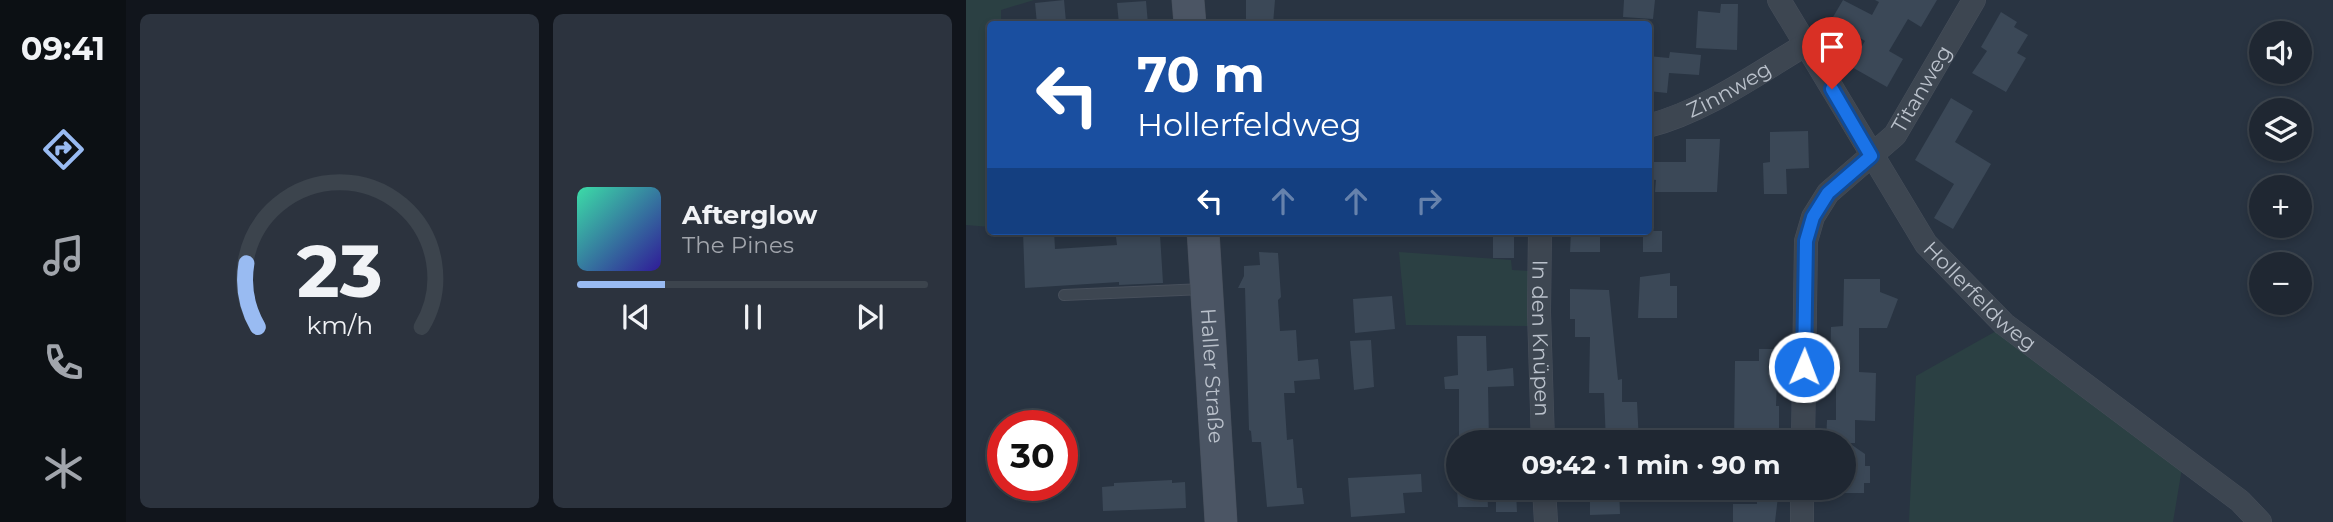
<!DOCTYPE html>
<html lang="en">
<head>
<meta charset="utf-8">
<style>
  body { margin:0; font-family:Montserrat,sans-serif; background:#2c333e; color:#f1f3f6; height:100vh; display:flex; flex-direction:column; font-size:26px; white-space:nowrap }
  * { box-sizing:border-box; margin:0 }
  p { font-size:23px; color:#a1a5ac }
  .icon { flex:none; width:38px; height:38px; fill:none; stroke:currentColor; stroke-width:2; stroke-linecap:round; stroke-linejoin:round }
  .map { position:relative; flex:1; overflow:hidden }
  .panel { display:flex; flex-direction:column; gap:14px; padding:14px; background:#11151c; width:840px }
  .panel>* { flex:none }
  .hud { position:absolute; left:21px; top:21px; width:665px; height:214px; border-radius:7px; box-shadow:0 4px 10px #0003,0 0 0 2px #3c444d; background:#1a4fa0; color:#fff; overflow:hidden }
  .buttons { position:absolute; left:1283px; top:21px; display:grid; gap:14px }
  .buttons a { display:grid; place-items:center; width:63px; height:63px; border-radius:50%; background:#1f2732; box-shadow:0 4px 10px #0003,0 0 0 2px #3c444d; font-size:35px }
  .speed { position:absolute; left:21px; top:410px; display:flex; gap:14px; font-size:35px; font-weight:700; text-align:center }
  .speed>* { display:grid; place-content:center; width:91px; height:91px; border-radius:50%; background:#1f2732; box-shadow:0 4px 10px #0003,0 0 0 2px #3c444d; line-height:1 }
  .speed .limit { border:10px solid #d22; background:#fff; color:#111 }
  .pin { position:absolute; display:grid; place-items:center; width:60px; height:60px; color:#fff; margin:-72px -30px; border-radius:50% 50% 50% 0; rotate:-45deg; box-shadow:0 0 7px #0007 }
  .pin .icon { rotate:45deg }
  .me { position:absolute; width:77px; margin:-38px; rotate:1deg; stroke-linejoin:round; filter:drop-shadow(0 0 5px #0008) }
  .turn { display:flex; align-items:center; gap:24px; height:147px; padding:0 35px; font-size:32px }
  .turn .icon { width:91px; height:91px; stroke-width:2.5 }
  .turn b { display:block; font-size:49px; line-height:60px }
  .lanes { display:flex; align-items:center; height:66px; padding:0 35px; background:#0003; justify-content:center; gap:35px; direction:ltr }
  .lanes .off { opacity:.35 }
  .panel .tile { flex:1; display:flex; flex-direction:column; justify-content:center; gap:10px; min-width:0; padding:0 24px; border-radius:10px; background:#2c333e }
  .panel .dial { align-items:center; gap:0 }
  .dial svg { height:182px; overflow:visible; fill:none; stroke:#3c444d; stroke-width:7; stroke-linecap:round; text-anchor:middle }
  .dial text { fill:#f1f3f6; stroke:none }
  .song { display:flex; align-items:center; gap:21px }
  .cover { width:84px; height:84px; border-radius:10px; background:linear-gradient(135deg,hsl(160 70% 55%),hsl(250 70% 35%)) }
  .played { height:7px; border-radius:4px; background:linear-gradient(90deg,#99bbf2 25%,#3c444d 25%) }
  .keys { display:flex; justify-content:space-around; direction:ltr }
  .panel .tiles { flex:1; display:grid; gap:14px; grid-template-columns:repeat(2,1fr) }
  .trip { position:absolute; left:480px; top:430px; width:410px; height:70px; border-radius:35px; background:#1f2732; box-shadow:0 4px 10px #0003,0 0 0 2px #3c444d; font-weight:700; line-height:70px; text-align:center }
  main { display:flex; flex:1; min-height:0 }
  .tab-bar { display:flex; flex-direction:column; width:126px; justify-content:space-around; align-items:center; background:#0c1014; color:#a1a5ac }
  .tab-bar .icon { width:49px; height:49px }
  .tab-bar .active { color:#99bbf2 }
  .tab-bar b { font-size:32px; color:#f1f3f6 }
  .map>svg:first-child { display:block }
  .green { fill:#2b4043 }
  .building { fill:#3b4857 }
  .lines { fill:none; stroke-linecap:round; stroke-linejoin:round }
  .lane-casing { stroke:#474f5b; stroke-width:12 }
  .street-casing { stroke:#474f5b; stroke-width:24 }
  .secondary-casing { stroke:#474f5b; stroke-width:33 }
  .lane { stroke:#3d4651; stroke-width:10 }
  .street { stroke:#3d4651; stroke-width:23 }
  .secondary { stroke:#4b5564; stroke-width:32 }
  .route-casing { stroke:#114b97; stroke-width:18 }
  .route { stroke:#1a73e8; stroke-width:12 }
  .labels { text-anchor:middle; stroke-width:7; stroke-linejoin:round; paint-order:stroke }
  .street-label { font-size:21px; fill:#bac1cb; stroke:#222b37 }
</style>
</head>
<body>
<main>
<nav class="tab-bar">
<b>09:41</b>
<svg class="icon active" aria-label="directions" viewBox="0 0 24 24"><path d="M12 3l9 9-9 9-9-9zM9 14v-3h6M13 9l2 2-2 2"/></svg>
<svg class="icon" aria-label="music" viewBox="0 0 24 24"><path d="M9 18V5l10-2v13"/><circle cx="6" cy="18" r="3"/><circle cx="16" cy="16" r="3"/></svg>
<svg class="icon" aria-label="phone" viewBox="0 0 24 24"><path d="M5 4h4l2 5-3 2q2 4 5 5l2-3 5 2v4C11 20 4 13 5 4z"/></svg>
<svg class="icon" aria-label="climate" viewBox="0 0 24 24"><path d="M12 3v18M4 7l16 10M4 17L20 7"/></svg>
</nav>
<section class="panel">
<div class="tiles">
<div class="tile dial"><svg viewBox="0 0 100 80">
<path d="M14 69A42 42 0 1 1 86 69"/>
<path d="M14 69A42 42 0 0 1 9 41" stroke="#99bbf2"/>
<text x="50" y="56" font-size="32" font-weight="700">23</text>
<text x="50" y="72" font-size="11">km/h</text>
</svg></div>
<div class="tile">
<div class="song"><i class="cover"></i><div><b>Afterglow</b><p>The Pines</p></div></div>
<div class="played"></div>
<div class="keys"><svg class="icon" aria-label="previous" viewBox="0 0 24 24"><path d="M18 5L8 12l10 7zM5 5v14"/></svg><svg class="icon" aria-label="pause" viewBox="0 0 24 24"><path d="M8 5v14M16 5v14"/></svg><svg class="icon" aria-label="next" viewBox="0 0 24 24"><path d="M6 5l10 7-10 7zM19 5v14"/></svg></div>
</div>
</div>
</section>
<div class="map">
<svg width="1367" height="522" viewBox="0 0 1367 522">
  <rect width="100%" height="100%" fill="#293442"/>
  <path class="green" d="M0 0H68L35 10V24H24V227L0 225Z
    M433 252 545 260 546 270 564 271 563 326 440 325Z
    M1032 330 1216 468 1207 522H943L950 376Z"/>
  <path class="building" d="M98 0 100 22 71 24 69 3Z
    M280 0H309L307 24H280Z
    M658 0H689L687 19 657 17Z
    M877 0 906 15 913 2 909 0H971L955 27 942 19 923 51 937 59 921 87 884 66 899 41 875 26 877 23 867 17Z
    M180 1 182 24H153L151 3Z
    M755 4H772L771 50 730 48 732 11 754 13Z
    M1035 12 1051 22 1048 27 1062 35 1051 53 1060 58 1040 92 1006 73 1021 51 1015 47Z
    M704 52 735 55 733 75 703 73 701 93 682 91V56L703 58Z
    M985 98 1007 111 989 142 1025 164 987 229 968 218 988 184 949 160Z
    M842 131 843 168 820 169 821 194H798L797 163 804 162V132Z
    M720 139H754L751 192H689L690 180 682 179V162H720Z
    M57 231H88L89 249 151 245 150 237 194 235 197 283 153 285V282L59 288Z
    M605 231H634V252H604Z
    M677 231H696V252H677Z
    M527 236H548V258H527Z
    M293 252 312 253 315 297 312 300 314 331 330 330 332 361 352 359 354 379 328 381 329 393H318L321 440 327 439 331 488H336L338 504 301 507 295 442H286L285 431 283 430 279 288H272L278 276V266L294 265Z
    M704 273V286H711V318H672L674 277Z
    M878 279H914V292L932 299 921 328H893V372L910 373 909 421 889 420V443H883L899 454V466H904V483H898V493H877V443H860L861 420H870V372H864L865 327 877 326Z
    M604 289 643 290 652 380 656 379V402H671L673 443H640L638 393H623L624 337H609V319H604Z
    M426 296 429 329 389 333 387 299Z
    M491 336H520L521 371 547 368 548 386 522 387 523 442 493 443V389H479L478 377 492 375Z
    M405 340 408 387 388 390 384 341Z
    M793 349H812L810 406H813V433H807V443H768L769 361H793Z
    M455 474 456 492 437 493 439 513 385 517 382 478Z
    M206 480V483L219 482 220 508 137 511 136 487 148 486V483Z
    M491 488H521L522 507H492Z
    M624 488H653L654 514 624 515Z
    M791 488H813L809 522H767V504H791Z
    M550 491 551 512H530V492Z"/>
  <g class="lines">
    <defs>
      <path id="lane" d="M98 295 238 289"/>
      <g id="street">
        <path id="s1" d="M813 0 960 244 1038 324 1274 501 1294 522"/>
        <path id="s2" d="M682 126C739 111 789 75 839 45"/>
        <path id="s3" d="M574 231 573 312 577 443"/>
        <path id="s4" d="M837 443 840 241 847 217 862 193 929 135 1008 0"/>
        <path d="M578 488 580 522"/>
        <path d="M836 522V488"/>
      </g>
      <g id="secondary">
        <path d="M222 0 224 24"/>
        <path id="s5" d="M237 231 255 522"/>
      </g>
    </defs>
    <use href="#lane" class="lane-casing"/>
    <use href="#street" class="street-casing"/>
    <use href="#secondary" class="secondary-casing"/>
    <use href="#lane" class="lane"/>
    <use href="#street" class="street"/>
    <use href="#secondary" class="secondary"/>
  </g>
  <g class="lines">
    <defs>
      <path id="route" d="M838 367 840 241 847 217 862 193 905 156 866 89"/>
    </defs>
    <use href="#route" class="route-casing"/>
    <use href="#route" class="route"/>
  </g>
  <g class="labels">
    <g class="street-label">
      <text dy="7" stroke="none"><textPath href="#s4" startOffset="397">Titanweg</textPath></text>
      <text dy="7" stroke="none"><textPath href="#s2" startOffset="89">Zinnweg</textPath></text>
      <text dy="7" stroke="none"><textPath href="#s1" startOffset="360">Hollerfeldweg</textPath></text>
      <text dy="7" stroke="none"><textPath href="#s3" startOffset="107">In den Knüpen</textPath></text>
      <text dy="7" stroke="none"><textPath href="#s5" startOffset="145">Haller Straße</textPath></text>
    </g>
  </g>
</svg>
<div class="buttons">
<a><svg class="icon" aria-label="sound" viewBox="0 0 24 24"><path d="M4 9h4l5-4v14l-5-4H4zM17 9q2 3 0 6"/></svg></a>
<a><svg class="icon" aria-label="layers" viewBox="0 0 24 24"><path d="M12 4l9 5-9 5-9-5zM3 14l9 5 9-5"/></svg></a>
<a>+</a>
<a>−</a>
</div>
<div class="speed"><div class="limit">30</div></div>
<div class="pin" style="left:866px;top:89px;background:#d93025"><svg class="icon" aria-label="arrive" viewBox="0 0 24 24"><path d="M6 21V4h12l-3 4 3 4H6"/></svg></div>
<svg class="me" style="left:838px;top:367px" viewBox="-20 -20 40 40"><circle r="17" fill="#1a73e8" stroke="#fff" stroke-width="3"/><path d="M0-11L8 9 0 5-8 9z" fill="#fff"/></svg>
<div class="trip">09:42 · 1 min · 90 m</div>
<div class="hud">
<div class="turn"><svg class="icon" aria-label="left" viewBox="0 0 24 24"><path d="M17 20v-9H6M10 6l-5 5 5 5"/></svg><div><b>70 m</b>Hollerfeldweg</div></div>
<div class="lanes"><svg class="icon" aria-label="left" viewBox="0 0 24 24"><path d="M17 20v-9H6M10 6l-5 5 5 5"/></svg><svg class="icon off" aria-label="ahead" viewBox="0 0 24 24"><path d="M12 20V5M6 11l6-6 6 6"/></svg><svg class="icon off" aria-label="ahead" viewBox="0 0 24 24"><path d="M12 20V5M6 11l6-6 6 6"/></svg><svg class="icon off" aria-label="right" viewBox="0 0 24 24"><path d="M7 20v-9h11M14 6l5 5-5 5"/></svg></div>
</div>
</div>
</main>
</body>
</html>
